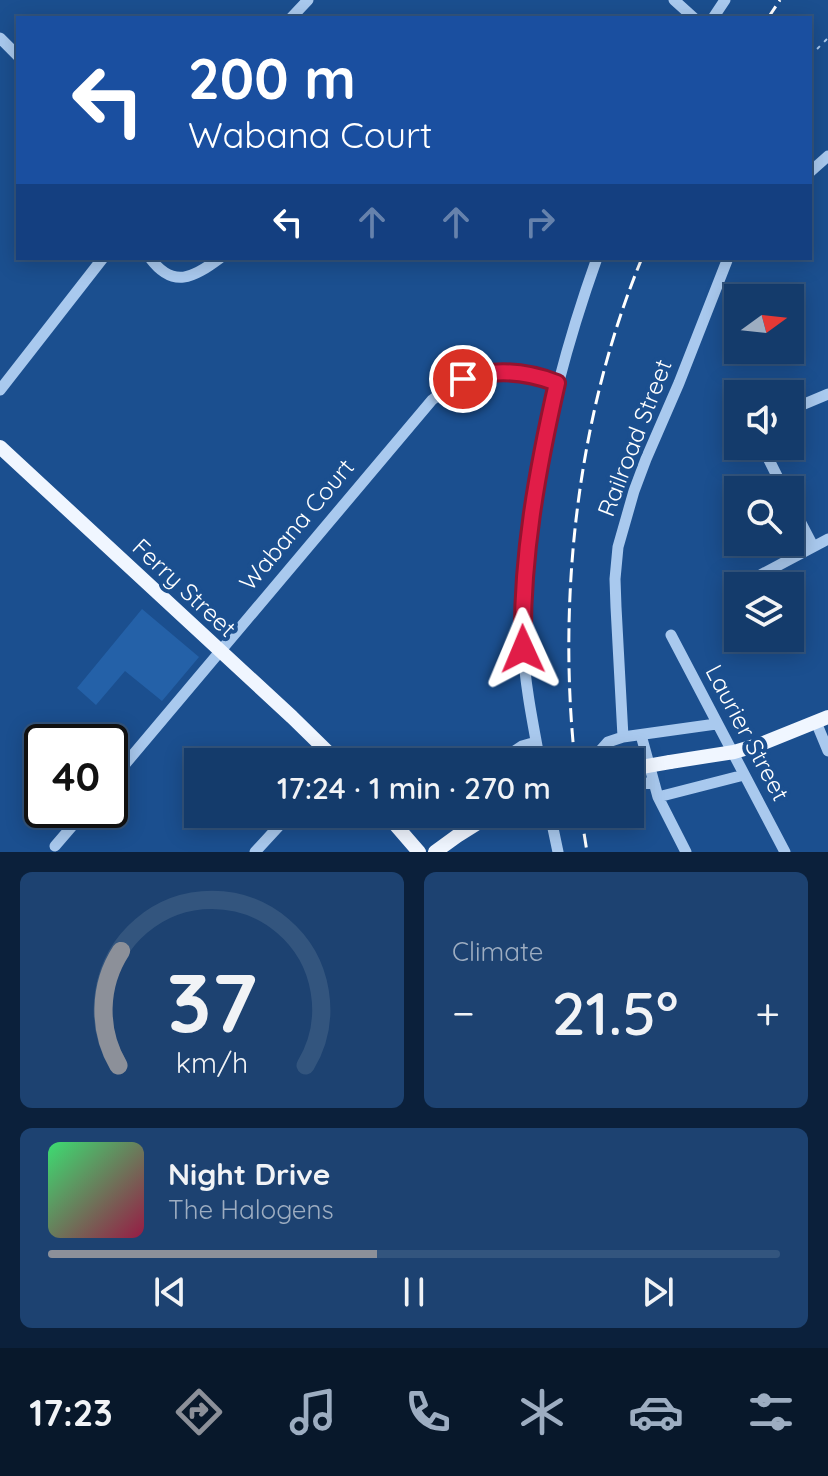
<!DOCTYPE html>
<html lang="en">
<head>
<meta charset="utf-8">
<style>
  body { margin:0; font-family:Quicksand,sans-serif; background:#1d4271; color:#f1f3f6; height:100vh; display:flex; flex-direction:column; font-size:30px; white-space:nowrap }
  * { box-sizing:border-box; margin:0 }
  p { font-size:26px; color:#9dadc1 }
  .icon { flex:none; width:44px; height:44px; fill:none; stroke:currentColor; stroke-width:2; stroke-linecap:round; stroke-linejoin:round }
  .map { position:relative; height:852px; overflow:hidden }
  .drawer { display:flex; flex-direction:column; gap:20px; padding:20px; background:#0b203b; flex:1 }
  .drawer>* { flex:none }
  .guide { position:absolute; left:16px; top:16px; width:796px; height:244px; border-radius:0px; box-shadow:0 4px 20px #0003,0 0 0 2px #33557e; background:#1a4fa0; color:#fff; overflow:hidden }
  .needle { width:52px; rotate:75deg }
  .controls { position:absolute; left:724px; top:284px; display:grid; gap:16px }
  .controls a { display:grid; place-items:center; width:80px; height:80px; border-radius:0px; background:#143b6b; box-shadow:0 4px 20px #0003,0 0 0 2px #33557e; font-size:40px }
  .speed { position:absolute; left:24px; top:724px; display:flex; gap:16px; font-size:40px; font-weight:700; text-align:center }
  .speed>* { display:grid; place-content:center; width:104px; height:104px; border-radius:50%; background:#143b6b; box-shadow:0 4px 20px #0003,0 0 0 2px #33557e; line-height:1 }
  .speed .limit { border:4px solid #111; border-radius:12px; background:#fff; color:#111 }
  .pin { position:absolute; display:grid; place-items:center; width:68px; height:68px; color:#fff; margin:-34px; border:4px solid #fff; border-radius:50%; box-shadow:0 2px 8px #0007 }
  .me { position:absolute; width:88px; margin:-44px; rotate:359deg; stroke-linejoin:round; filter:drop-shadow(0 0 6px #0008) }
  .turn { display:flex; align-items:center; gap:28px; height:168px; padding:0 40px; font-size:36px }
  .turn .icon { width:104px; height:104px; stroke-width:2.5 }
  .turn b { display:block; font-size:56px; line-height:68px }
  .lanes { display:flex; align-items:center; height:76px; padding:0 40px; background:#0003; justify-content:center; gap:40px; direction:ltr }
  .lanes .off { opacity:.35 }
  .big { font-size:60px; font-weight:600; line-height:1.1 }
  .drawer .card { flex:1; display:flex; flex-direction:column; justify-content:center; gap:12px; min-width:0; padding:0 28px; border-radius:12px; background:#1d4271 }
  .drawer .dial { align-items:center; gap:0 }
  .dial svg { height:208px; overflow:visible; fill:none; stroke:#33557e; stroke-width:7; stroke-linecap:round; text-anchor:middle }
  .dial text { fill:#f1f3f6; stroke:none }
  .song { display:flex; align-items:center; gap:24px }
  .cover { width:96px; height:96px; border-radius:12px; background:linear-gradient(135deg,hsl(140 70% 55%),hsl(340 70% 35%)) }
  .played { height:8px; border-radius:4px; background:linear-gradient(90deg,#8c9099 45%,#33557e 45%) }
  .keys { display:flex; justify-content:space-around; direction:ltr }
  .heat { display:flex; justify-content:space-between; align-items:center; font-size:44px; direction:ltr }
  .drawer .tiles { flex:1; display:grid; gap:20px; grid-template-columns:1fr 1fr }
  .card:last-child { grid-column:span 2 }
  .trip { position:absolute; left:184px; top:748px; width:460px; height:80px; border-radius:0px; background:#143b6b; box-shadow:0 4px 20px #0003,0 0 0 2px #33557e; font-weight:600; line-height:80px; text-align:center }
  .tabs { display:flex; height:128px; justify-content:space-around; align-items:center; background:#08182b; color:#9dadc1 }
  .tabs .icon { width:56px; height:56px }
  .tabs .selected { color:#8c9099 }
  .tabs b { font-size:36px; color:#f1f3f6 }
  .map>svg:first-child { display:block }
  .green { fill:#2461a8 }
  .lines { fill:none; stroke-linecap:round; stroke-linejoin:round }
  .path { stroke:#a9c9ee; stroke-width:2; stroke-dasharray:4 6; stroke-linecap:butt }
  .minor { stroke:#a9c9ee; stroke-width:11 }
  .major { stroke:#f0f6ff; stroke-width:14 }
  .rail { stroke:#fff; stroke-width:3; stroke-dasharray:14 6; stroke-linecap:butt }
  .major-bridge { stroke:#f0f6ff; stroke-width:14 }
  .route-casing { stroke:#92132f; stroke-width:20 }
  .route { stroke:#e11d48; stroke-width:14 }
  .labels { text-anchor:middle; stroke-width:8; stroke-linejoin:round; paint-order:stroke }
  .street-label { font-size:24px; fill:#fff; stroke:#1b4f8f }
</style>
</head>
<body>
<div class="map">
<svg width="828" height="852" viewBox="0 0 828 852">
  <rect width="100%" height="100%" fill="#1b4f8f"/>
  <path class="green" d="M142 609 199 657 162 701 125 671 96 705 77 688Z"/>
  <g class="lines">
    <path class="path" d="M810 56 828 38"/>
    <path class="minor" d="M674 0 694 18
      M291 18 308 0
      M713 18 725 0
      M0 38 18 56
      M810 172 828 156
      M150 258C173 289 193 278 220 258
      M0 390 103 258
      M790 410 828 394
      M762 446 784 490
      M790 502 813 546
      M751 580 828 539
      M671 635 785 852
      M816 722 828 751
      M641 735 658 797 686 852
      M623 737 616 607 615 579 618 547 634 491 646 459 679 383 728 258
      M498 762 522 746 536 742
      M540 762C533 724 525 685 523 647 521 600 526 553 533 507 546 421 568 339 597 258
      M598 762 600 751 608 742 623 737 716 724
      M110 782 432 400C473 368 509 365 557 383
      M630 786 652 782
      M658 797 744 775
      M550 814 558 852
      M55 846 86 810
      M255 852 290 814"/>
    <path class="major" d="M0 447 292 717 338 762
      M670 762 734 752 761 744 828 717
      M386 814 419 852
      M435 852 457 836 492 814"/>
    <path class="rail" d="M768 18 780 0
      M575 762C557 596 578 412 642 258
      M581 814 587 852"/>
    <path class="major-bridge" d="M630 769 670 762"/>
  </g>
  <g class="lines">
    <defs>
      <path id="route" d="M463 379C495 368 526 371 557 383 537 471 521 559 523 649"/>
    </defs>
    <use href="#route" class="route-casing"/>
    <use href="#route" class="route"/>
  </g>
  <g class="labels">
    <g class="street-label">
      <text transform="translate(635 438) rotate(-69)" y="8">Railroad Street</text>
      <text transform="translate(297 525) rotate(-50)" y="8">Wabana Court</text>
      <text transform="translate(184 588) rotate(43)" y="8">Ferry Street</text>
      <text transform="translate(747 733) rotate(62)" y="8">Laurier Street</text>
    </g>
  </g>
</svg>
<div class="controls">
<a><svg class="needle" viewBox="-14 -14 28 28"><path d="M0-13l5 13h-10z" fill="#e53935"/><path d="M0 13l5-13h-10z" fill="#9dadc1"/></svg></a>
<a><svg class="icon" aria-label="sound" viewBox="0 0 24 24"><path d="M4 9h4l5-4v14l-5-4H4zM17 9q2 3 0 6"/></svg></a>
<a><svg class="icon" aria-label="search" viewBox="0 0 24 24"><circle cx="10" cy="10" r="6"/><path d="M15 15l6 6"/></svg></a>
<a><svg class="icon" aria-label="layers" viewBox="0 0 24 24"><path d="M12 4l9 5-9 5-9-5zM3 14l9 5 9-5"/></svg></a>
</div>
<div class="speed"><div class="limit">40</div></div>
<div class="pin" style="left:463px;top:379px;background:#d93025"><svg class="icon" aria-label="arrive" viewBox="0 0 24 24"><path d="M6 21V4h12l-3 4 3 4H6"/></svg></div>
<svg class="me" style="left:523px;top:649px" viewBox="-20 -20 40 40"><path d="M0-17L14 15 0 8-14 15z" fill="#e11d48" stroke="#fff" stroke-width="4"/></svg>
<div class="trip">17:24 · 1 min · 270 m</div>
<div class="guide">
<div class="turn"><svg class="icon" aria-label="left" viewBox="0 0 24 24"><path d="M17 20v-9H6M10 6l-5 5 5 5"/></svg><div><b>200 m</b>Wabana Court</div></div>
<div class="lanes"><svg class="icon" aria-label="left" viewBox="0 0 24 24"><path d="M17 20v-9H6M10 6l-5 5 5 5"/></svg><svg class="icon off" aria-label="ahead" viewBox="0 0 24 24"><path d="M12 20V5M6 11l6-6 6 6"/></svg><svg class="icon off" aria-label="ahead" viewBox="0 0 24 24"><path d="M12 20V5M6 11l6-6 6 6"/></svg><svg class="icon off" aria-label="right" viewBox="0 0 24 24"><path d="M7 20v-9h11M14 6l5 5-5 5"/></svg></div>
</div>
</div>
<section class="drawer">
<div class="tiles">
<div class="card dial"><svg viewBox="0 0 100 80">
<path d="M14 69A42 42 0 1 1 86 69"/>
<path d="M14 69A42 42 0 0 1 15 25" stroke="#8c9099"/>
<text x="50" y="56" font-size="32" font-weight="700">37</text>
<text x="50" y="72" font-size="11">km/h</text>
</svg></div>
<div class="card"><p>Climate</p>
<div class="heat"><a>−</a><b class="big">21.5°</b><a>+</a></div>
</div>
<div class="card">
<div class="song"><i class="cover"></i><div><b>Night Drive</b><p>The Halogens</p></div></div>
<div class="played"></div>
<div class="keys"><svg class="icon" aria-label="previous" viewBox="0 0 24 24"><path d="M18 5L8 12l10 7zM5 5v14"/></svg><svg class="icon" aria-label="pause" viewBox="0 0 24 24"><path d="M8 5v14M16 5v14"/></svg><svg class="icon" aria-label="next" viewBox="0 0 24 24"><path d="M6 5l10 7-10 7zM19 5v14"/></svg></div>
</div>
</div>
</section>
<nav class="tabs">
<b>17:23</b>
<svg class="icon selected" aria-label="directions" viewBox="0 0 24 24"><path d="M12 3l9 9-9 9-9-9zM9 14v-3h6M13 9l2 2-2 2"/></svg>
<svg class="icon" aria-label="music" viewBox="0 0 24 24"><path d="M9 18V5l10-2v13"/><circle cx="6" cy="18" r="3"/><circle cx="16" cy="16" r="3"/></svg>
<svg class="icon" aria-label="phone" viewBox="0 0 24 24"><path d="M5 4h4l2 5-3 2q2 4 5 5l2-3 5 2v4C11 20 4 13 5 4z"/></svg>
<svg class="icon" aria-label="climate" viewBox="0 0 24 24"><path d="M12 3v18M4 7l16 10M4 17L20 7"/></svg>
<svg class="icon" aria-label="car" viewBox="0 0 24 24"><path d="M5 17H2v-5l4-1 3-4h7l3 4 3 1v5h-3M9 17h6M6 11h13"/><circle cx="7" cy="17" r="2"/><circle cx="17" cy="17" r="2"/></svg>
<svg class="icon" aria-label="filters" viewBox="0 0 24 24"><path d="M4 7h16M4 17h16"/><circle cx="9" cy="7" r="2"/><circle cx="15" cy="17" r="2"/></svg>
</nav>
</body>
</html>
